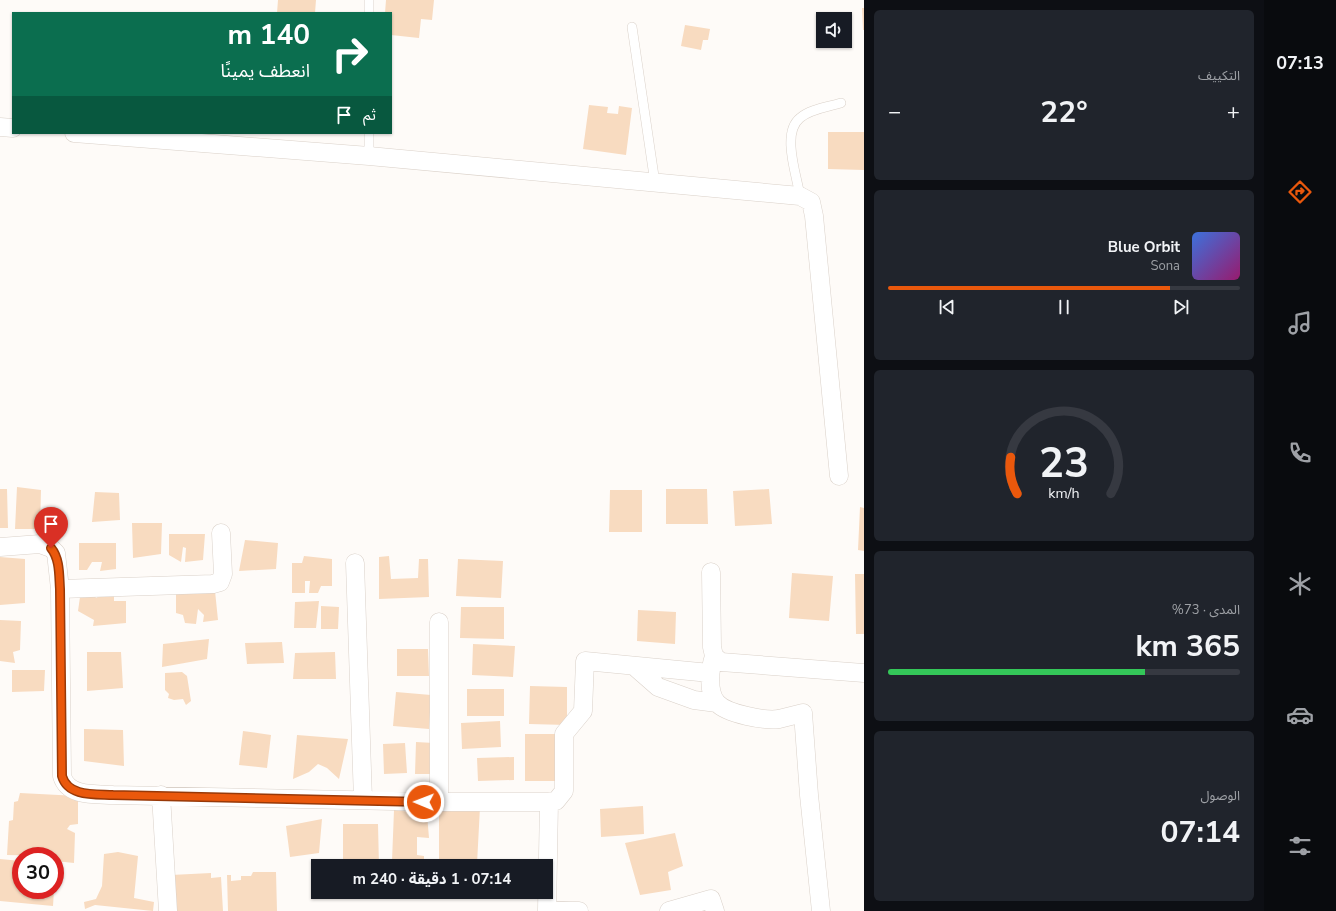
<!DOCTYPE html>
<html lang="ar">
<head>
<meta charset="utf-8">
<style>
  body { margin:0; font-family:"Nunito Sans","Noto Sans Arabic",sans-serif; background:#20242c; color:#f1f3f6; direction:rtl; height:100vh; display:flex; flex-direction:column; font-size:15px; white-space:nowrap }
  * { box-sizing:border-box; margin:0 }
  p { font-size:13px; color:#9ea1a6 }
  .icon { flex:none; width:22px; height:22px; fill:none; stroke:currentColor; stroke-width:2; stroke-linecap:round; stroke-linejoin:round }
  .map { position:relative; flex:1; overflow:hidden; direction:ltr }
  .sheet { display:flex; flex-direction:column; gap:10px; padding:10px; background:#0d0f14; width:400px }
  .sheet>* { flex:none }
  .guide { position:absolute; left:12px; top:12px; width:380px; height:122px; border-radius:0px; box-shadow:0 1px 3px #0004; direction:rtl; background:#0b6e4f; color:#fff; overflow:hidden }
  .fabs { position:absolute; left:816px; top:12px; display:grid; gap:8px }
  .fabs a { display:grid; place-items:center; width:36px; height:36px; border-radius:0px; background:#171b24; box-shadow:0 1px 3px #0004; font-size:20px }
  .speed { position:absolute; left:12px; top:847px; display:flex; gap:8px; font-size:20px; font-weight:700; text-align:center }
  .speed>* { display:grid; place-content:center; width:52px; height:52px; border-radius:50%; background:#171b24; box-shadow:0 1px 3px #0004; line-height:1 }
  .speed .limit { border:6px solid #d22; background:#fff; color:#111 }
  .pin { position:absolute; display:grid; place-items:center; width:34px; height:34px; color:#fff; margin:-41px -17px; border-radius:50% 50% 50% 0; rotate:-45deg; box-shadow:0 0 4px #0007 }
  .pin .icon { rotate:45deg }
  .me { position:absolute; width:44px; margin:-22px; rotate:271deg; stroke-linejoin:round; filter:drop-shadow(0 0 3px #0008) }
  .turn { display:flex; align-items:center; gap:14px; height:84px; padding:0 16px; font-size:18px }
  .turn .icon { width:52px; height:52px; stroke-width:2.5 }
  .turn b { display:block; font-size:28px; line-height:34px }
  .then { display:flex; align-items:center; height:38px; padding:0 16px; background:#0003; gap:8px; font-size:15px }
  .big { font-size:30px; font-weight:700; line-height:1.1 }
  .sheet .tile { flex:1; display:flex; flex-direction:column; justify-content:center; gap:6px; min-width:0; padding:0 14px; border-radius:6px; background:#20242c }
  .sheet .dial { align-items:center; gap:0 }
  .dial svg { height:104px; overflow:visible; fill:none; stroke:#363941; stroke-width:7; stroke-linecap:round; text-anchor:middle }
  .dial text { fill:#f1f3f6; stroke:none }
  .song { display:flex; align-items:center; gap:12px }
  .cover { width:48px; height:48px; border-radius:6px; background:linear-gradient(135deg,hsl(220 70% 55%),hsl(320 70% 35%)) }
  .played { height:4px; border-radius:2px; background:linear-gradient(90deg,#ea580c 80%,#363941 80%) }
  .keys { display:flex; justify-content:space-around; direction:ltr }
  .heat { display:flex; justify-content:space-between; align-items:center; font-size:22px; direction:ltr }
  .charge { height:6px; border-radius:3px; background:linear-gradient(90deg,#34c759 73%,#363941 0) }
  .trip { position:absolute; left:311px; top:859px; width:242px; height:40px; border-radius:0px; background:#171b24; box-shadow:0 1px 3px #0004; font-weight:700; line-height:40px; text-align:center; direction:rtl }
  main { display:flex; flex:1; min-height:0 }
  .menu { display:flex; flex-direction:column; width:72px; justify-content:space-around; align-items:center; background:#090b0e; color:#9ea1a6 }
  .menu .icon { width:28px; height:28px }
  .menu .current { color:#ea580c }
  .menu b { font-size:18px; color:#f1f3f6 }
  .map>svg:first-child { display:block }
  .building { fill:#f8dbc0 }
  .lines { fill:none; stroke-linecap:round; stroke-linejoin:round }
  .service-casing { stroke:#dad1c9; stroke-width:10 }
  .minor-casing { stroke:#dad1c9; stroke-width:19 }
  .service { stroke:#fff; stroke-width:9 }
  .minor { stroke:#fff; stroke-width:18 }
  .route-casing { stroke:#983908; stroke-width:10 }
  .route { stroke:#ea580c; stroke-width:7 }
</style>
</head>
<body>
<main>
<nav class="menu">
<b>07:13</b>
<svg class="icon current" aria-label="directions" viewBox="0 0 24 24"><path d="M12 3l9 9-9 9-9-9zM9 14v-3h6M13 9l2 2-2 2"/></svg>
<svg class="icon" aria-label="music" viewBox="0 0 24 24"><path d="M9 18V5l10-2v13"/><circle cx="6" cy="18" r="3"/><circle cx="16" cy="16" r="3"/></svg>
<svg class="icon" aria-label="phone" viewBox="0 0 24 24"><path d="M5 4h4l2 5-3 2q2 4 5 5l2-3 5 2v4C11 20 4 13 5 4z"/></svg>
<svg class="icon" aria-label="climate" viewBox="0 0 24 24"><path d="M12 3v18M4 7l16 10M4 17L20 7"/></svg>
<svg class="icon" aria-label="car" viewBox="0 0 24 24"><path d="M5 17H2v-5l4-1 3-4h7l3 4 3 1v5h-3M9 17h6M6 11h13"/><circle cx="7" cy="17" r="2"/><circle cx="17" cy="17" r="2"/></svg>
<svg class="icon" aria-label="filters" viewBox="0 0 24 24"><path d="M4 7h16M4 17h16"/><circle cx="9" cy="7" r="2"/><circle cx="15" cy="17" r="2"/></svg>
</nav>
<section class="sheet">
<div class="tile"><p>التكييف</p>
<div class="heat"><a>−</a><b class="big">22°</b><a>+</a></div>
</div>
<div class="tile">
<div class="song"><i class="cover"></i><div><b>Blue Orbit</b><p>Sona</p></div></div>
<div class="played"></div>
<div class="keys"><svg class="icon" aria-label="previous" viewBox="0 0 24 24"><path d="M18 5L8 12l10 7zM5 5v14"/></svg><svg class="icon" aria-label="pause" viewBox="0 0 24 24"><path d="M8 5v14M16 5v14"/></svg><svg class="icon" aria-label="next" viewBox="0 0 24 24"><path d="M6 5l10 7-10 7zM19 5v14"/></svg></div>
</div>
<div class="tile dial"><svg viewBox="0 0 100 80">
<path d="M14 69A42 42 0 1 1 86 69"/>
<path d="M14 69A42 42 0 0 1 9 41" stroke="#ea580c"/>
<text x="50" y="56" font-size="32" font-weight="700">23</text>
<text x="50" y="72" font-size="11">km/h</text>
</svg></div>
<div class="tile"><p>المدى · 73%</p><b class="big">365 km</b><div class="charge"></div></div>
<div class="tile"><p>الوصول</p><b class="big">07:14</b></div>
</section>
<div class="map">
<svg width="864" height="911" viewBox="0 0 864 911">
  <rect width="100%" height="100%" fill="#fefbf8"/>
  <path class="building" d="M278 0H316L315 13H277Z
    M386 0H434L432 20 421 19 419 38 391 35V13H385Z
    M862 8H864V30H863Z
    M685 25 710 29 708 40H703L701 50 681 46Z
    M589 105 608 107 607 113 618 114 619 106 632 108 626 155 583 149Z
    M828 132H864V170L828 169Z
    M17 487 41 490 40 529H15Z
    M0 489H7L8 528H0Z
    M666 489H707L708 524H666Z
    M769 489 772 524 735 526 733 491Z
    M610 490H642V532H609Z
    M95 492 119 493 120 520 92 522Z
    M860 507 864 508V551L858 550Z
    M132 523H162L161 554 133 558Z
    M169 534H205L203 560 185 562 186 548 183 547 181 562 169 555Z
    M245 540 278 543 276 569 239 571Z
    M79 543H116V569L100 571 102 562H92L87 570H79Z
    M304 556 332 559V586H321L318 593H309L310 581H305V593H292V563H302Z
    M389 556 391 579 418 578 419 559H428L429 597 379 599V557Z
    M0 557 25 559V603L0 605Z
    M458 559 503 561 501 598 456 596Z
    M792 573 833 576 829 621 789 618Z
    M855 574H864V634H856Z
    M81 590 97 598 99 593H114V601H126V623L93 626 94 620 78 611Z
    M215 591 218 620 203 622 204 615 198 609 196 624 185 623 183 615 176 613V593Z
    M319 601 316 628H294L295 602Z
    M321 606 339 607 338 629H321Z
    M461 607H504V639L460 638Z
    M638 610 676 612 675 644 637 641Z
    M0 620 21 621 20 650 13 652 15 663 0 661Z
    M209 639 207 659 162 667 163 644Z
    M282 642 284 663 247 664 245 643Z
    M473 644 515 646 513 677 472 675Z
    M397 649H428L429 676H397Z
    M87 652H121L123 688 87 691Z
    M335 652 336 679H293L295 653Z
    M12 670H45L44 691 12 692Z
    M182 672 187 676 191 701 186 705 183 699 174 700 168 698 169 694 165 690V673Z
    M530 686 567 687V725L529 724Z
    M467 689H504V716H467Z
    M396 692 431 695 429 729 393 726Z
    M500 721 501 747 462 749 461 723Z
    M84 729 123 730 124 766 84 761Z
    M243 731 271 735 267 768 239 765Z
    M525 734H557V781H525Z
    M297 735 348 739 339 779 327 768 318 764 309 772 293 779Z
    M416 742 434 743 433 774H415Z
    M405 743 407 773 384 774 383 744Z
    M514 757V780L478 781 477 758Z
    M20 793 78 796V824L70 825 67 829 75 833 74 863 55 861V856L7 855 9 821 13 820 14 802 18 801Z
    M439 806 480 807 477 864 439 861Z
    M643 806 644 834 601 837 600 809Z
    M394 810 427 814 429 838 417 837V855L424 856V863L392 861Z
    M322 819 319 853 290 857 286 826Z
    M343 824H378L379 866H343Z
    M675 833 683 866 668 872 671 890 640 895 625 843Z
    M118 852 138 856 134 898 154 902 153 911 95 905 85 909 84 902 96 899 102 886 104 854Z
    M0 859 21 861V890H54L53 906 0 901Z
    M253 872H276L277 911H228L227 875H231V881L241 880V876H251Z
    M211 873V878L221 877 223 911H173L171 875Z"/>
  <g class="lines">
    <defs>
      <path id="service" d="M369 0V13
        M632 27 655 183
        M369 133V156
        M800 196C797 176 781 133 800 118 810 109 828 107 841 103"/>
      <path id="minor" d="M0 127 13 128
        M74 133 369 156 800 196 811 202 814 216 839 476
        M0 547 40 544 51 548 56 553 60 589 62 776C68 797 95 794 113 795L439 802H549L556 801 564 791V734L583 711 585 661 710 673
        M355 563 363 800
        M711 572 712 647 714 656 721 662 864 673
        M60 589 213 584 220 582 223 574 221 533
        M714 656C710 668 707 692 717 703 727 714 765 721 779 719 787 717 795 715 803 713L809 795 821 911
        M634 666 658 687 694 700 717 703
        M161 795 168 911
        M439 802V622
        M549 802 547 910 579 911
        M669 911 711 899 715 911"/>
    </defs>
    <use href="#service" class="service-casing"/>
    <use href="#minor" class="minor-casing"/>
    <use href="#service" class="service"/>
    <use href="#minor" class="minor"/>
  </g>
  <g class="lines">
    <defs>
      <path id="route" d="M51 548C60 559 59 575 60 589L62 776C68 797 95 794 113 795L424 802"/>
    </defs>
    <use href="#route" class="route-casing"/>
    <use href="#route" class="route"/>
  </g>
</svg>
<div class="fabs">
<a><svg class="icon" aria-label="sound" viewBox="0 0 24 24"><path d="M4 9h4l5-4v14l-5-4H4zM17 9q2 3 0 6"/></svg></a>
</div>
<div class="speed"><div class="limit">30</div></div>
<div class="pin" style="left:51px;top:548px;background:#d93025"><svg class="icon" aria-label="arrive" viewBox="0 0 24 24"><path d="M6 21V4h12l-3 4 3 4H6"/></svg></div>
<svg class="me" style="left:424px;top:802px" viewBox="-20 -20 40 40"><circle r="17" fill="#ea580c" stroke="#fff" stroke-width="3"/><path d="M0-11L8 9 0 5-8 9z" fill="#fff"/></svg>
<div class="trip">07:14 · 1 دقيقة · 240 m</div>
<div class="guide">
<div class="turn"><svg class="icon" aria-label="right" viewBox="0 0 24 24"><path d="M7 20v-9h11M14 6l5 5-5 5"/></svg><div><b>140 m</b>انعطف يمينًا</div></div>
<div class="then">ثم<svg class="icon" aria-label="arrive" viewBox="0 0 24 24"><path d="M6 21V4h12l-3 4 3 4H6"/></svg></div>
</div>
</div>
</main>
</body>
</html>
